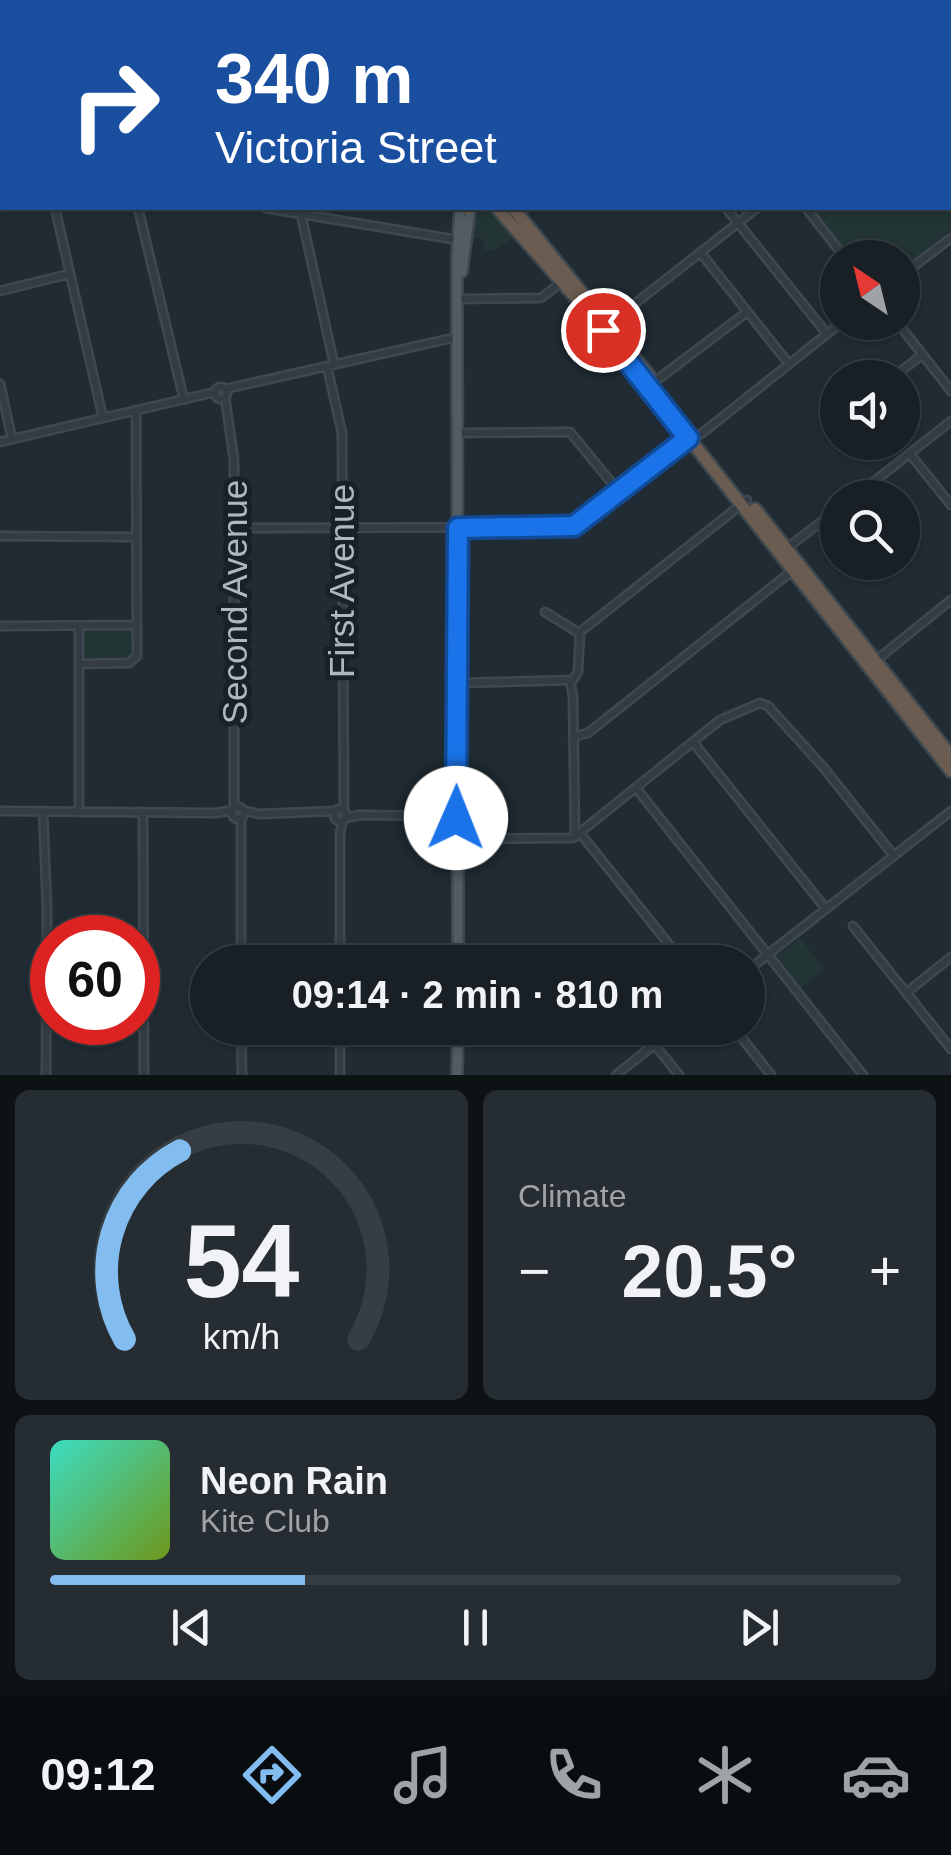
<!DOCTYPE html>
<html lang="en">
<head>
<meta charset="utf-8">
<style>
  body { margin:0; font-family:Arial,sans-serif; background:#252d32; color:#f1f3f6; height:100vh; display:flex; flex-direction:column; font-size:38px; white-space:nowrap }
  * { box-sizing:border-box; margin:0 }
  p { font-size:32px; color:#9fa3a7 }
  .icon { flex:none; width:55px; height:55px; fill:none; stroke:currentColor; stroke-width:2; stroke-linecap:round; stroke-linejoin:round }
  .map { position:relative; height:1075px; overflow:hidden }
  .side { display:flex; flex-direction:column; gap:15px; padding:15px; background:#0d1215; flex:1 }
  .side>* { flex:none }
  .top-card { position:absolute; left:0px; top:0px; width:952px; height:210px; box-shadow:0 2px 8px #0004,0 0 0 2px #363e43; background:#1a4fa0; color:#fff; overflow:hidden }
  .needle { width:65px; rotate:325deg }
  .controls { position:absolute; left:820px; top:240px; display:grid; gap:20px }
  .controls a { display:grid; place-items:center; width:100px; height:100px; border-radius:50%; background:#182026; box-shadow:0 2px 8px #0004,0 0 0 2px #363e43; font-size:50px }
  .speed { position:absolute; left:30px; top:915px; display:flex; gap:20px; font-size:50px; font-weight:700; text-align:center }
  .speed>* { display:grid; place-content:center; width:130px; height:130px; border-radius:50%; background:#182026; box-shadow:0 2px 8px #0004,0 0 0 2px #363e43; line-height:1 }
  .speed .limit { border:15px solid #d22; background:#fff; color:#111 }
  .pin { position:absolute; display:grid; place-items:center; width:85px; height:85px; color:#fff; margin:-42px; border:5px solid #fff; border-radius:50%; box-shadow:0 2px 10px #0007 }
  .me { position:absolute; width:110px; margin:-55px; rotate:1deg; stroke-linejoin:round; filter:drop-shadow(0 0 8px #0008) }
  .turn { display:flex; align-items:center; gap:35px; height:210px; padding:0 50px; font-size:45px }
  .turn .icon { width:130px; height:130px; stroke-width:2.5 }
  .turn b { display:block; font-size:70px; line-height:85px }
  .big { font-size:75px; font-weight:800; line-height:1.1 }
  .side .tile { flex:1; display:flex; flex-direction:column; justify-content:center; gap:15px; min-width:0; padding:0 35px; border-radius:15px; background:#252d32 }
  .side .dial { align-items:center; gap:0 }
  .dial svg { height:260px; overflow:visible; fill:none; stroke:#363e43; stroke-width:7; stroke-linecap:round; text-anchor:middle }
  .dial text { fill:#f1f3f6; stroke:none }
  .song { display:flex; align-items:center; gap:30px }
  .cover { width:120px; height:120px; border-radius:15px; background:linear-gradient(135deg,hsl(170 70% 55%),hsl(80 70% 35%)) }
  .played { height:10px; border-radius:5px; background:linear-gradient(90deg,#83bdf0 30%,#363e43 30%) }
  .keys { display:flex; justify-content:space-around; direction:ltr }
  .heat { display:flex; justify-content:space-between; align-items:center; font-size:55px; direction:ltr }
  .side .tiles { flex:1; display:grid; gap:15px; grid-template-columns:1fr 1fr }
  .tile:last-child { grid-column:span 2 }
  .trip { position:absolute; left:190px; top:945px; width:575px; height:100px; border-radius:50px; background:#182026; box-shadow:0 2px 8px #0004,0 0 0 2px #363e43; font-weight:800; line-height:100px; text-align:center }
  .dock { display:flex; height:160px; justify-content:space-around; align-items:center; background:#0a0d0f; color:#9fa3a7 }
  .dock .icon { width:70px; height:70px }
  .dock .on { color:#83bdf0 }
  .dock b { font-size:45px; color:#f1f3f6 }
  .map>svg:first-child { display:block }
  .green { fill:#223434 }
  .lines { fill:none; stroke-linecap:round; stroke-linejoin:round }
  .street-casing { stroke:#3f4850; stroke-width:11 }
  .primary-casing { stroke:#3f4850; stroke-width:14 }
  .highway-casing { stroke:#3d474e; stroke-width:16 }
  .street { stroke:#333c44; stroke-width:6 }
  .primary { stroke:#515c64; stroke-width:9 }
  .highway { stroke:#6a5c50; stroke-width:11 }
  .route-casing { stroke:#114b97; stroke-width:25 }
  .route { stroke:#1a73e8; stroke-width:18 }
  .labels { text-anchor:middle; stroke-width:10; stroke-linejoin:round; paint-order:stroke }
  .street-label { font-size:35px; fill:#adb8c1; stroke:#192128 }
</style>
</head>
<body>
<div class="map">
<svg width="951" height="1075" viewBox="0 0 951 1075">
  <rect width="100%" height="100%" fill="#202b33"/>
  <path class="green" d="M951 64V229L903 269 902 258 850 257 811 208H950Z
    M477 208H491L517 235 497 250H484L483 238H471Z
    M137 625 138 649 132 662 79 664V626Z
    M800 938 825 969 799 989 775 957Z"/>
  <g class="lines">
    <defs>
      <path id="street" d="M339 0 344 2
        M641 0 643 2
        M738 0 741 2
        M819 0 821 2
        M931 0 933 2
        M154 2 155 0
        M263 2 265 0
        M380 2 381 0
        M787 2 790 0
        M950 24 951 25
        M950 54H951
        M0 160H2
        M55 208 103 418
        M138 208 184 400
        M265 208 458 240
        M726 208 827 334
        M806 208 845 258
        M301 214 334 364
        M509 221 526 208
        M700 252 789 364
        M902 275 951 238
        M0 291 69 274
        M458 299 541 298 562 282
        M897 322 951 391
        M609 324 757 208
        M327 366 342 433 344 810
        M892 378 922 355
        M0 384 12 439
        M649 386 747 312
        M215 393a6 6 0 1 1 12 0a6 6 0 1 1-12 0Z
        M225 389 457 337
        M225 397 234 460V808
        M457 433 570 432 619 492
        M0 442 215 392
        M910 454 951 505
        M853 498 951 421
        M234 528 571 527 684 441 701 434 842 322
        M0 536 136 537
        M787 548 838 509
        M545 612 579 633
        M0 626 137 625
        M79 626V812
        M874 662 951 600
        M79 664 129 663 137 656 136 410
        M570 681 573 696 575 837
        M457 683 573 680 578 672 580 632 747 500
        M573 737 588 733 792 571
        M693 742 826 909
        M636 788 863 1075
        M232 813a6 6 0 1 1 12 0a6 6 0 1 1-12 0Z
        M334 815a6 6 0 1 1 12 0a6 6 0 1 1-12 0Z
        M243 810 259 814 335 811
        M0 811 216 813 233 810
        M43 811 47 909 46 1075
        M143 812 144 1075
        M241 818V962
        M345 818 360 815 456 816
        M580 833 683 962
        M458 839 573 838 720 720 760 703 768 706 823 767 894 856
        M853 926 951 1049
        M340 962V833L343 820
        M602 962 610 957
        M748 970 951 811
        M906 993 951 957
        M241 1028 242 1075
        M340 1028V1075
        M734 1028 771 1075
        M654 1044 679 1075
        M616 1075 675 1028"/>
      <path id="primary" d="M544 2 545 0
        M552 2 553 0
        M462 272 470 208
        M458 962 457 256 460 208
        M457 1075 458 1028"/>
      <path id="highway" d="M0 83H2
        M0 93H2
        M497 208 603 329 951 771
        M513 208 650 377
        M469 209 470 208
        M755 509 951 756"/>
    </defs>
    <use href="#street" class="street-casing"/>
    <use href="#primary" class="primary-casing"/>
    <use href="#highway" class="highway-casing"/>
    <use href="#street" class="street"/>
    <use href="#primary" class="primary"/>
    <use href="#highway" class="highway"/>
  </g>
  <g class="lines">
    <defs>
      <path id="route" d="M456 818 458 528 574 526 688 438 603 330"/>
    </defs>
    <use href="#route" class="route-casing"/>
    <use href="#route" class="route"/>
  </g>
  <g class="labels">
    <g class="street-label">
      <text transform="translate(342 581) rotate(-90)" y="12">First Avenue</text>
      <text transform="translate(235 602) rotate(-90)" y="12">Second Avenue</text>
    </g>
  </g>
</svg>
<div class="controls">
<a><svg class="needle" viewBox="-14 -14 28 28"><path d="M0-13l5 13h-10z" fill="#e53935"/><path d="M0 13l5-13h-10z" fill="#9fa3a7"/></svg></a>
<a><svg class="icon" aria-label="sound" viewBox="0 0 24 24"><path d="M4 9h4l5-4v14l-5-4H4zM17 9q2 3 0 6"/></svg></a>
<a><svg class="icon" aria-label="search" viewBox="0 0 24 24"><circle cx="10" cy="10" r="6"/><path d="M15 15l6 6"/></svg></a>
</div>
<div class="speed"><div class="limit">60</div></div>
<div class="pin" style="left:603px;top:330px;background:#d93025"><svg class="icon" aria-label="arrive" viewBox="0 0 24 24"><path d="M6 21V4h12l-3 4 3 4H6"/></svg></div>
<svg class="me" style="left:456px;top:818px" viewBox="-20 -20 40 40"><circle r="19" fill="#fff"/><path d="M0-13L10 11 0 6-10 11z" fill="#1a73e8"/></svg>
<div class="trip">09:14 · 2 min · 810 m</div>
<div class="top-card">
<div class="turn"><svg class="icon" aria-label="right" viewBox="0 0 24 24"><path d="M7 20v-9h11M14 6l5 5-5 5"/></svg><div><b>340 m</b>Victoria Street</div></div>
</div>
</div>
<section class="side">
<div class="tiles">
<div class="tile dial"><svg viewBox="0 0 100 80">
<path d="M14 69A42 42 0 1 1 86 69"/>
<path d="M14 69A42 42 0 0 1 31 11" stroke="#83bdf0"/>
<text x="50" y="56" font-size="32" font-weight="700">54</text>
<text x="50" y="72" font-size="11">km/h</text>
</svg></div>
<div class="tile"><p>Climate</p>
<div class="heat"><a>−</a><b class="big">20.5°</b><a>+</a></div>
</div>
<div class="tile">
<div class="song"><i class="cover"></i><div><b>Neon Rain</b><p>Kite Club</p></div></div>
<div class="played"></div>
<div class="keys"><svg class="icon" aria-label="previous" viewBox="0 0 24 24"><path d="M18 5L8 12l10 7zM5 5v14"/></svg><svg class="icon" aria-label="pause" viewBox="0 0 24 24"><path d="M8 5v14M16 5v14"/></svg><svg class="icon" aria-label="next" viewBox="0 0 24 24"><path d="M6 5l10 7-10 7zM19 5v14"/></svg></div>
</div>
</div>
</section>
<nav class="dock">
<b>09:12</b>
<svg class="icon on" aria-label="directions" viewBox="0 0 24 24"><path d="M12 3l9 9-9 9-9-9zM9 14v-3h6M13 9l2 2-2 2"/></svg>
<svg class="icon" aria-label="music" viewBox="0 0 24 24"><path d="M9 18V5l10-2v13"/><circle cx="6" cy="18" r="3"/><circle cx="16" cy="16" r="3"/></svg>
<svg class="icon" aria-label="phone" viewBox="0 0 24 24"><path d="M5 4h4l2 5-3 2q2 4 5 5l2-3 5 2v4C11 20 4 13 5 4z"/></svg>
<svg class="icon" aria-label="climate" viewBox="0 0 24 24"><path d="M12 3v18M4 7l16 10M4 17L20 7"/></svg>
<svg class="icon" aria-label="car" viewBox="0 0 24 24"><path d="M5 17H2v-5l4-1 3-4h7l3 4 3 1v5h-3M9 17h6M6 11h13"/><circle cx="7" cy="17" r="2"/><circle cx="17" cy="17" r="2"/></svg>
</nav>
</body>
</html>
